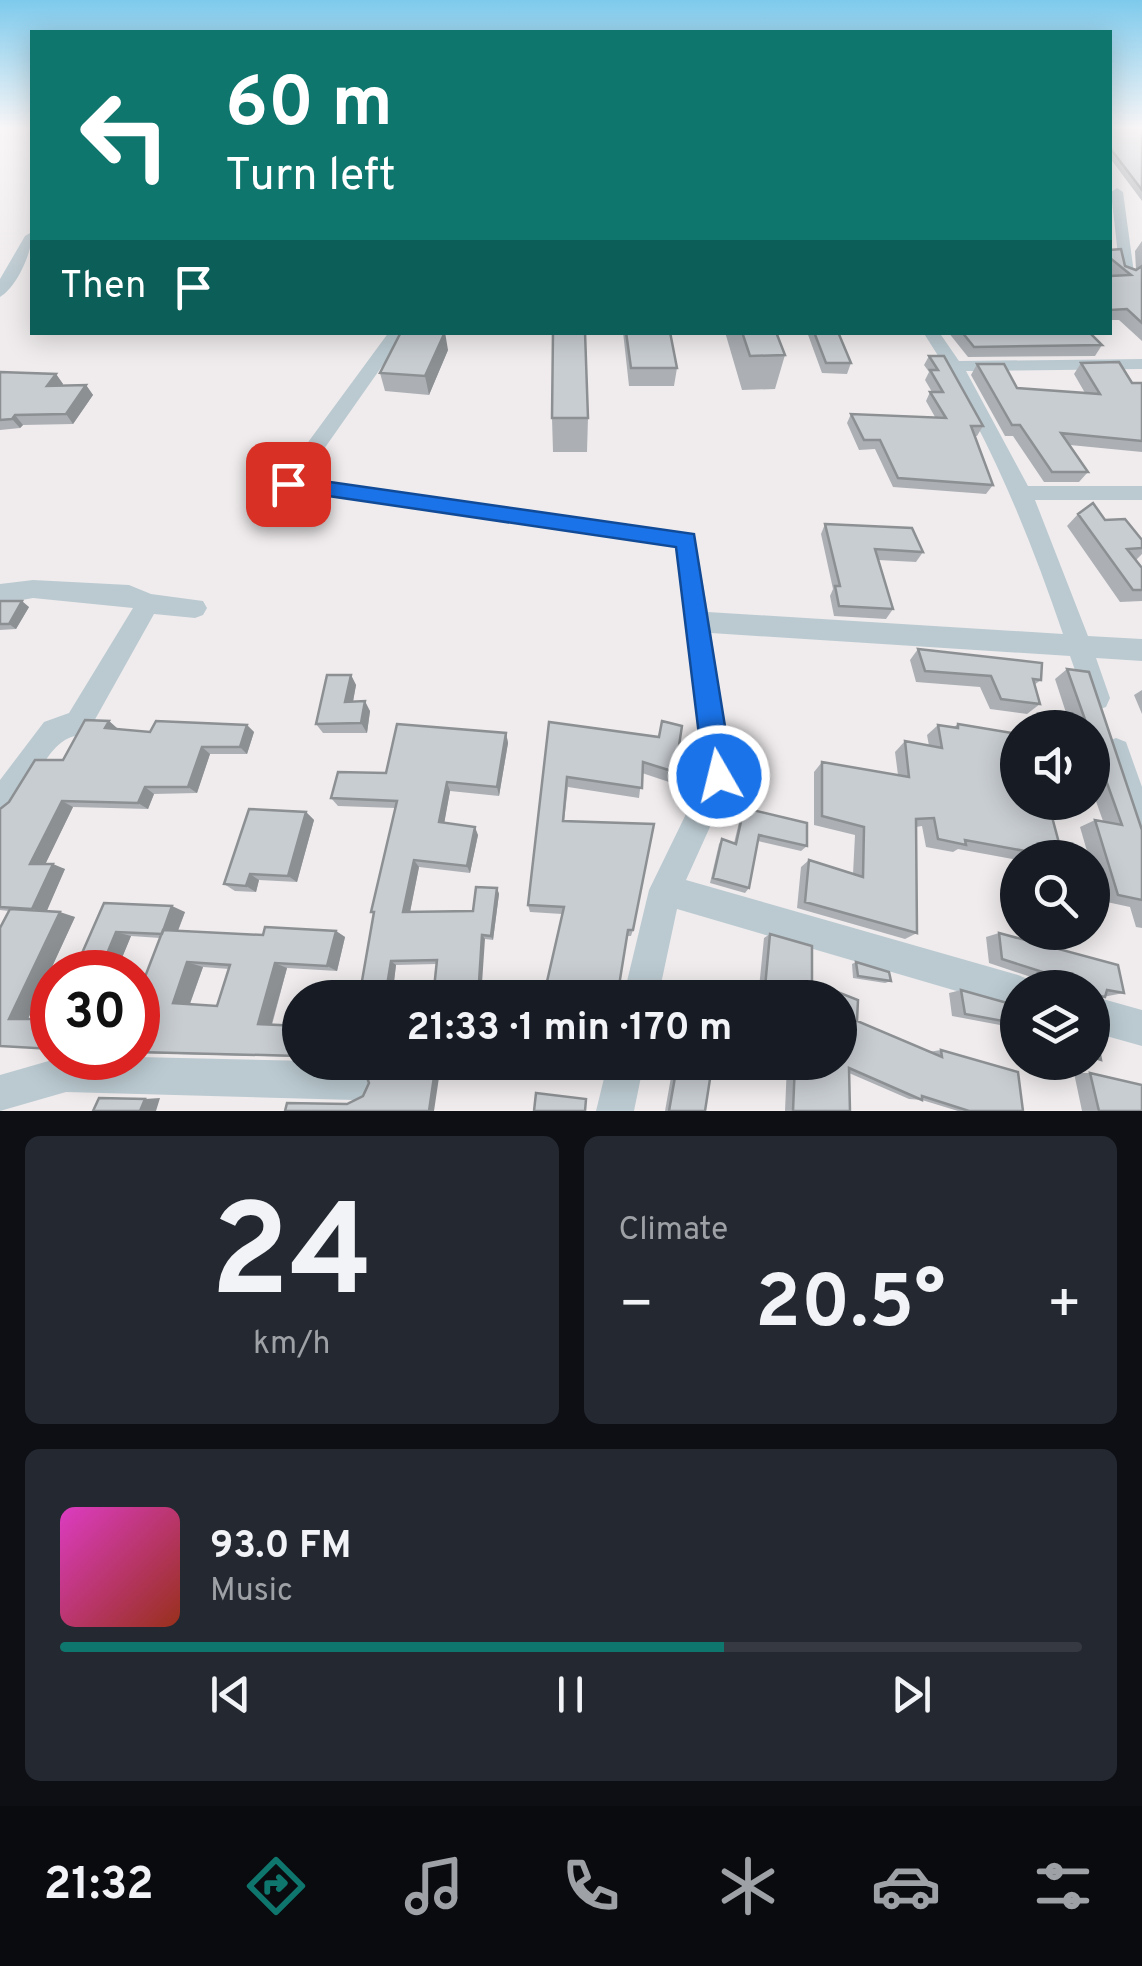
<!DOCTYPE html>
<html lang="en">
<head>
<meta charset="utf-8">
<style>
  body { margin:0; font-family:Overpass,sans-serif; background:#242831; color:#f1f3f6; height:100vh; display:flex; flex-direction:column; font-size:38px; white-space:nowrap }
  * { box-sizing:border-box; margin:0 }
  p { font-size:32px; color:#9ea1a6 }
  .icon { flex:none; width:55px; height:55px; fill:none; stroke:currentColor; stroke-width:2; stroke-linecap:round; stroke-linejoin:round }
  .map { position:relative; height:1111px; overflow:hidden }
  .drawer { display:flex; flex-direction:column; gap:25px; padding:25px; background:#0d0f14; flex:1 }
  .drawer>* { flex:none }
  .guide { position:absolute; left:30px; top:30px; width:1082px; height:305px; border-radius:0px; box-shadow:0 5px 25px #0003; background:#0f766e; color:#fff; overflow:hidden }
  .fabs { position:absolute; left:1000px; top:710px; display:grid; gap:20px }
  .fabs a { display:grid; place-items:center; width:110px; height:110px; border-radius:50%; background:#171b24; box-shadow:0 5px 25px #0003; font-size:50px }
  .speed { position:absolute; left:30px; top:950px; display:flex; gap:20px; font-size:50px; font-weight:700; text-align:center }
  .speed>* { display:grid; place-content:center; width:130px; height:130px; border-radius:50%; background:#171b24; box-shadow:0 5px 25px #0003; line-height:1 }
  .speed .limit { border:15px solid #d22; background:#fff; color:#111 }
  .pin { position:absolute; display:grid; place-items:center; width:85px; height:85px; color:#fff; margin:-42px; border-radius:20px; box-shadow:0 5px 15px #0006 }
  .me { position:absolute; width:110px; margin:-55px; rotate:352deg; stroke-linejoin:round; filter:drop-shadow(0 0 8px #0008) }
  .turn { display:flex; align-items:center; gap:35px; height:210px; padding:0 30px; font-size:45px }
  .turn .icon { width:130px; height:130px; stroke-width:2.5 }
  .turn b { display:block; font-size:70px; line-height:85px }
  .then { display:flex; align-items:center; height:95px; padding:0 30px; background:#0003; gap:20px; font-size:38px }
  .big { font-size:75px; font-weight:700; line-height:1.1 }
  .drawer .widget { flex:1; display:flex; flex-direction:column; justify-content:center; gap:15px; min-width:0; padding:0 35px; border-radius:15px; background:#242831 }
  .drawer .dial { align-items:center; gap:0 }
  .dial b { font-size:130px; line-height:1 }
  .song { display:flex; align-items:center; gap:30px }
  .cover { width:120px; height:120px; border-radius:15px; background:linear-gradient(135deg,hsl(310 70% 55%),hsl(10 70% 35%)) }
  .played { height:10px; border-radius:5px; background:linear-gradient(90deg,#0f766e 65%,#363941 65%) }
  .keys { display:flex; justify-content:space-around; direction:ltr }
  .heat { display:flex; justify-content:space-between; align-items:center; font-size:55px; direction:ltr }
  .drawer .tiles { flex:1; display:grid; gap:25px; grid-template-columns:1fr 1fr }
  .widget:last-child { grid-column:span 2 }
  .trip { position:absolute; left:282px; top:980px; width:575px; height:100px; border-radius:50px; background:#171b24; box-shadow:0 5px 25px #0003; font-weight:700; line-height:100px; text-align:center }
  .dock { display:flex; height:160px; justify-content:space-around; align-items:center; background:#090b0e; color:#9ea1a6 }
  .dock .icon { width:70px; height:70px }
  .dock .current { color:#0f766e }
  .dock b { font-size:45px; color:#f1f3f6 }
  .map>svg:first-child { display:block }
  .lines { fill:none; stroke-linecap:round; stroke-linejoin:round }
  .street { fill:#bbcad1; fill-rule:evenodd }
  .wall { fill:#acb0b5; fill-rule:evenodd }
  .shaded-wall { fill:#8c9093 }
  .building { fill:#c8cdd2; stroke:#8c9093; stroke-width:2.5; fill-rule:evenodd }
  .route { fill:#1a73e8; stroke:#114b97; stroke-width:2.5 }
</style>
</head>
<body>
<div class="map">
<svg width="1142" height="1111" viewBox="0 0 1142 1111">
  <rect width="100%" height="100%" fill="#f0eced"/>
  <g class="lines">
    <path class="street" d="M1117 188 1123 192 1134 273 1127 277 1120 273 1111 192Z
      M32 232C33 251 17 287 0 297V279L25 236Z
      M389 332H406L303 479 694 534 708 612 1063 634C1027 528 985 427 923 332H939L959 361 1142 359V369L966 371 1028 486H1142V500H1035L1088 636 1142 639V661L1096 658 1110 698 1106 707 1097 710 1088 707 1070 656 711 633 733 776 686 880 1018 975 1030 980 1033 988H1018V1009L677 909 658 998H623L649 890 705 775 676 547 281 489 278 484 281 479Z
      M33 580 129 585 151 594 203 601 207 608 203 615 195 618 154 614 88 732C81 735 71 736 65 740 36 758 30 809 0 822V780L44 722 69 713 133 608 33 598 0 604V584Z
      M1116 738 1126 742 1142 787V845L1131 841 1102 752 1106 742Z
      M1092 996 1142 1010V1046L1092 1032Z
      M138 1057 354 1062 367 1068 373 1081 367 1094 354 1100 66 1092 0 1111V1075L59 1058Z
      M608 1062H644L634 1111H596Z"/>
  </g>
  <path class="wall" d="M1110 129H1142V201L1110 158Z
    M1142 241V341L1119 320H1110V276H1112L1110 274V250L1125 266 1136 270 1135 251Z
    M623 332H670L677 368 674 386H629Z
    M725 332H776L785 355 775 389 742 390Z
    M807 332H868L867 335 839 334 851 363 847 374 822 373Z
    M948 332H1089L1102 345 1095 356 968 357Z
    M448 350 429 395 385 391 380 373Z
    M929 356 983 426 977 436H975L993 485 986 494 893 487 875 449 859 450 847 423 851 414 935 417 926 401 930 392H932L925 380 929 372 924 365Z
    M1081 363 1132 383H1142V452L1070 445 1088 472 1079 482H1044L1013 436H1005L971 375 977 364 1017 388 1085 393 1074 374Z
    M0 372 56 374 63 384 62 386 86 385 93 395 73 424 23 425 20 428 0 430Z
    M552 418H588L587 452H553Z
    M1078 514 1105 520 1142 540V554L1136 560 1142 568V601L1120 602 1067 526Z
    M825 524 923 552 916 562 878 560 893 609 886 619 834 616 830 596 833 589 821 534Z
    M0 601 29 607 16 629 0 630Z
    M918 649 1041 680 1034 685 1040 704 1027 714 990 709 980 687 916 682 910 660Z
    M1067 669 1142 830V928L1136 927 1130 907 1102 901 1092 869V858H1089L1080 827 1095 820 1103 821 1092 790V728H1071L1055 679Z
    M351 675 356 685 353 702 370 711 367 733H323L316 724Z
    M1142 690V714L1134 695Z
    M109 721 118 729 150 732 247 725 254 732 247 754H210L197 793 154 794 148 809 73 807 45 864 65 869 46 911 75 917 28 1019 0 1046 9 911 0 910V809L63 760Z
    M662 721 675 772 672 783 642 773 639 798 568 787 564 821 633 930 631 936H627L617 998H572L547 990 546 986 562 914 530 912 528 905 549 722 658 737Z
    M958 724 1063 858H1018V860L958 849 953 852 926 847 922 826 916 827 917 933 905 939 797 908 801 867 809 860 853 874 855 835 814 825V772L822 762 898 775 895 752 905 741 929 746 927 735 938 725 954 727Z
    M506 733 508 743 499 796 450 791 444 823 478 835 470 873 419 867 410 912 473 911 497 888 499 894 493 940 485 939 436 964 396 965 392 998 374 914 371 912 395 808 338 806 331 798 386 773Z
    M744 808 807 846 801 851 758 841 749 888 745 893 710 883 719 844 722 839 734 843 741 814Z
    M306 812 314 820 297 882 259 880 256 892 235 891 224 884Z
    M104 903 185 912 178 931 263 935 336 931 345 937 337 971 287 968 272 1025 300 1026V1057L138 1053V995L160 938 131 936 119 965 95 964 79 960ZM203 967 229 969 217 1006 190 1004Z
    M999 933 1124 993 1092 999V988H1035L1031 977 989 963 986 937Z
    M770 934 812 946V982L858 1000 857 1021 928 1052 941 1050 1018 1072 1023 1111H958L922 1100 909 1099 849 1073 850 1111H785L787 1064 783 1062H840V998H758L764 938Z
    M856 962 891 981 885 983 853 978 852 964Z
    M961 990 1018 1006V1040L1001 1034 1000 1025 952 1016 949 993Z
    M673 1066H677L705 1111H665Z
    M1074 1073H1090L1142 1111H1082Z"/>
  <path class="shaded-wall" d="M445 332 448 350 429 395 425 376Z
    M56 374 63 384 54 396 47 386Z
    M86 385 93 395 73 424 66 414Z
    M15 415 23 425 20 428 12 419Z
    M22 601 29 607 16 629 9 624Z
    M351 675 356 685 351 712 345 702Z
    M365 701 370 711 367 733 361 723Z
    M109 721 118 729 105 728Z
    M247 725 254 732 247 754 240 747Z
    M506 733 508 743 499 796 497 787Z
    M202 747 210 754 197 793 188 787Z
    M447 782 450 791 443 830 439 822Z
    M145 787 154 794 148 809 138 803Z
    M62 801 73 807 43 869 30 864Z
    M306 812 314 820 297 882 288 876Z
    M475 827 478 835 470 873 467 866Z
    M414 860 419 867 409 917 403 912Z
    M53 864 65 869 46 913 32 909Z
    M250 874 259 880 256 892 246 886Z
    M497 888 499 894 493 940 491 936Z
    M172 906 185 912 175 938 162 934Z
    M60 912 75 917 27 1021 9 1019Z
    M336 931 345 937 337 971 327 966Z
    M116 932 131 936 119 965 104 961Z
    M482 935 485 939 481 998H478Z
    M391 961 396 965 392 998H385Z
    M187 962 203 967 189 1006 173 1003Z
    M275 963 287 968 271 1026 258 1024Z
    M436 1063 441 1064 434 1111H429Z
    M160 1098 156 1111H140L145 1099Z"/>
  <path class="building" d="M1110 129H1142V190L1110 148Z
    M1121 249 1125 266 1136 270 1142 266V323L1127 309 1110 310V276L1131 275 1110 258V250Z
    M401 332H445L425 376 380 373Z
    M553 332H585L588 418H552Z
    M626 332H670L677 368H631Z
    M742 332H776L785 355 750 356Z
    M814 332H838L851 363H826Z
    M962 332H1089L1102 345 974 347Z
    M929 356H944L983 426H971L993 485 898 478 880 440H864L851 414 946 418 930 392H943L930 370H938Z
    M1119 362 1132 383H1142V441L1061 433 1088 472H1052L1020 425H1012L977 364H1004L1017 388 1100 394 1081 363Z
    M0 372 56 374 47 386 86 385 66 414 15 415 12 419 0 420Z
    M1093 503 1105 520 1125 519 1142 540V548L1127 549 1142 568V590H1133L1078 514Z
    M825 524 912 528 923 552 875 549 893 609 839 606 835 586H840Z
    M0 601H22L9 624H0Z
    M918 649 1042 663 1041 680 1033 679 1040 704 1001 699 991 676 925 671Z
    M1067 669 1089 672 1142 830V900L1118 895 1095 820 1122 825 1092 741V728H1088Z
    M327 675H351L345 702 365 701 361 723 316 724Z
    M85 720 109 721 105 728 150 732 156 721 247 725 240 747H202L188 787H145L138 803 62 801 30 864H53L32 909 0 907V809L9 802 35 760H63Z
    M662 721 682 726 675 772 643 762 642 788 567 777 563 821 654 824 633 930H628L617 998H584L546 986 564 907 528 905 549 722 659 737Z
    M397 724 506 733 497 787 447 782 439 822 475 827 467 866 414 860 403 912 473 911 476 887 497 888 491 936 482 935 478 998H433L437 960 391 961 385 998H359L374 912H371L397 801 331 798 338 772 386 773Z
    M958 724 1018 734V802H1048L1063 858 965 840 966 845 938 839 934 818 916 819 917 933 805 902 809 860 863 877 864 827 822 816V762L909 777 905 741 942 748 938 725 958 728Z
    M744 808 807 823V846L759 835 749 888 713 878 722 839 736 844Z
    M249 809 306 812 288 876 250 874 246 886 224 884Z
    M104 903 172 906 162 934 116 932 104 961 79 960Z
    M10 909 60 912 9 1019H52V1049L0 1046V928Z
    M265 927 336 931 327 966 275 963 258 1024 300 1026V1056L138 1052V995L163 930 263 935ZM187 962 230 965 217 1006 173 1003Z
    M999 933 1118 965 1124 993 1107 990 1105 997 1092 994V988H1047L1051 987 1046 973 1002 959Z
    M770 934 812 946V982L858 1000 857 1021 942 1057 941 1050 1018 1072 1023 1111H969L922 1096V1100L849 1068 850 1111H793L795 1063 793 1062H840V998H764Z
    M856 962 889 972 891 981 858 976Z
    M961 990 1018 1006V1034L1015 1033 1014 1023 965 1014Z
    M1092 1013 1101 1060 1092 1057Z
    M357 1062H474L436 1063 429 1111H285L287 1103 347 1104 363 1096 369 1083 363 1066Z
    M677 1066 710 1079 705 1111H669Z
    M1090 1073 1142 1085V1111H1099Z
    M536 1093 586 1099 585 1111H534Z
    M99 1098 145 1099 140 1111H93Z"/>
  <linearGradient id="sky" x2="0" y2="1"><stop stop-color="#7ecaec"/><stop offset="0.45" stop-color="#f8f6f7"/><stop offset="1" stop-color="#f8f6f7" stop-opacity="0"/></linearGradient>
  <rect width="1142" height="284" fill="url(#sky)"/>
  <path class="route" d="M288 476 694 534 733 776 729 786 719 790 709 786 704 776 676 547 281 489 278 484Z"/>
</svg>
<div class="fabs">
<a><svg class="icon" aria-label="sound" viewBox="0 0 24 24"><path d="M4 9h4l5-4v14l-5-4H4zM17 9q2 3 0 6"/></svg></a>
<a><svg class="icon" aria-label="search" viewBox="0 0 24 24"><circle cx="10" cy="10" r="6"/><path d="M15 15l6 6"/></svg></a>
<a><svg class="icon" aria-label="layers" viewBox="0 0 24 24"><path d="M12 4l9 5-9 5-9-5zM3 14l9 5 9-5"/></svg></a>
</div>
<div class="speed"><div class="limit">30</div></div>
<div class="pin" style="left:288px;top:484px;background:#d93025"><svg class="icon" aria-label="arrive" viewBox="0 0 24 24"><path d="M6 21V4h12l-3 4 3 4H6"/></svg></div>
<svg class="me" style="left:719px;top:776px" viewBox="-20 -20 40 40"><circle r="17" fill="#1a73e8" stroke="#fff" stroke-width="3"/><path d="M0-11L8 9 0 5-8 9z" fill="#fff"/></svg>
<div class="trip">21:33 · 1 min · 170 m</div>
<div class="guide">
<div class="turn"><svg class="icon" aria-label="left" viewBox="0 0 24 24"><path d="M17 20v-9H6M10 6l-5 5 5 5"/></svg><div><b>60 m</b>Turn left</div></div>
<div class="then">Then<svg class="icon" aria-label="arrive" viewBox="0 0 24 24"><path d="M6 21V4h12l-3 4 3 4H6"/></svg></div>
</div>
</div>
<section class="drawer">
<div class="tiles">
<div class="widget dial"><b>24</b><p>km/h</p></div>
<div class="widget"><p>Climate</p>
<div class="heat"><a>−</a><b class="big">20.5°</b><a>+</a></div>
</div>
<div class="widget">
<div class="song"><i class="cover"></i><div><b>93.0 FM</b><p>Music</p></div></div>
<div class="played"></div>
<div class="keys"><svg class="icon" aria-label="previous" viewBox="0 0 24 24"><path d="M18 5L8 12l10 7zM5 5v14"/></svg><svg class="icon" aria-label="pause" viewBox="0 0 24 24"><path d="M8 5v14M16 5v14"/></svg><svg class="icon" aria-label="next" viewBox="0 0 24 24"><path d="M6 5l10 7-10 7zM19 5v14"/></svg></div>
</div>
</div>
</section>
<nav class="dock">
<b>21:32</b>
<svg class="icon current" aria-label="directions" viewBox="0 0 24 24"><path d="M12 3l9 9-9 9-9-9zM9 14v-3h6M13 9l2 2-2 2"/></svg>
<svg class="icon" aria-label="music" viewBox="0 0 24 24"><path d="M9 18V5l10-2v13"/><circle cx="6" cy="18" r="3"/><circle cx="16" cy="16" r="3"/></svg>
<svg class="icon" aria-label="phone" viewBox="0 0 24 24"><path d="M5 4h4l2 5-3 2q2 4 5 5l2-3 5 2v4C11 20 4 13 5 4z"/></svg>
<svg class="icon" aria-label="climate" viewBox="0 0 24 24"><path d="M12 3v18M4 7l16 10M4 17L20 7"/></svg>
<svg class="icon" aria-label="car" viewBox="0 0 24 24"><path d="M5 17H2v-5l4-1 3-4h7l3 4 3 1v5h-3M9 17h6M6 11h13"/><circle cx="7" cy="17" r="2"/><circle cx="17" cy="17" r="2"/></svg>
<svg class="icon" aria-label="filters" viewBox="0 0 24 24"><path d="M4 7h16M4 17h16"/><circle cx="9" cy="7" r="2"/><circle cx="15" cy="17" r="2"/></svg>
</nav>
</body>
</html>
